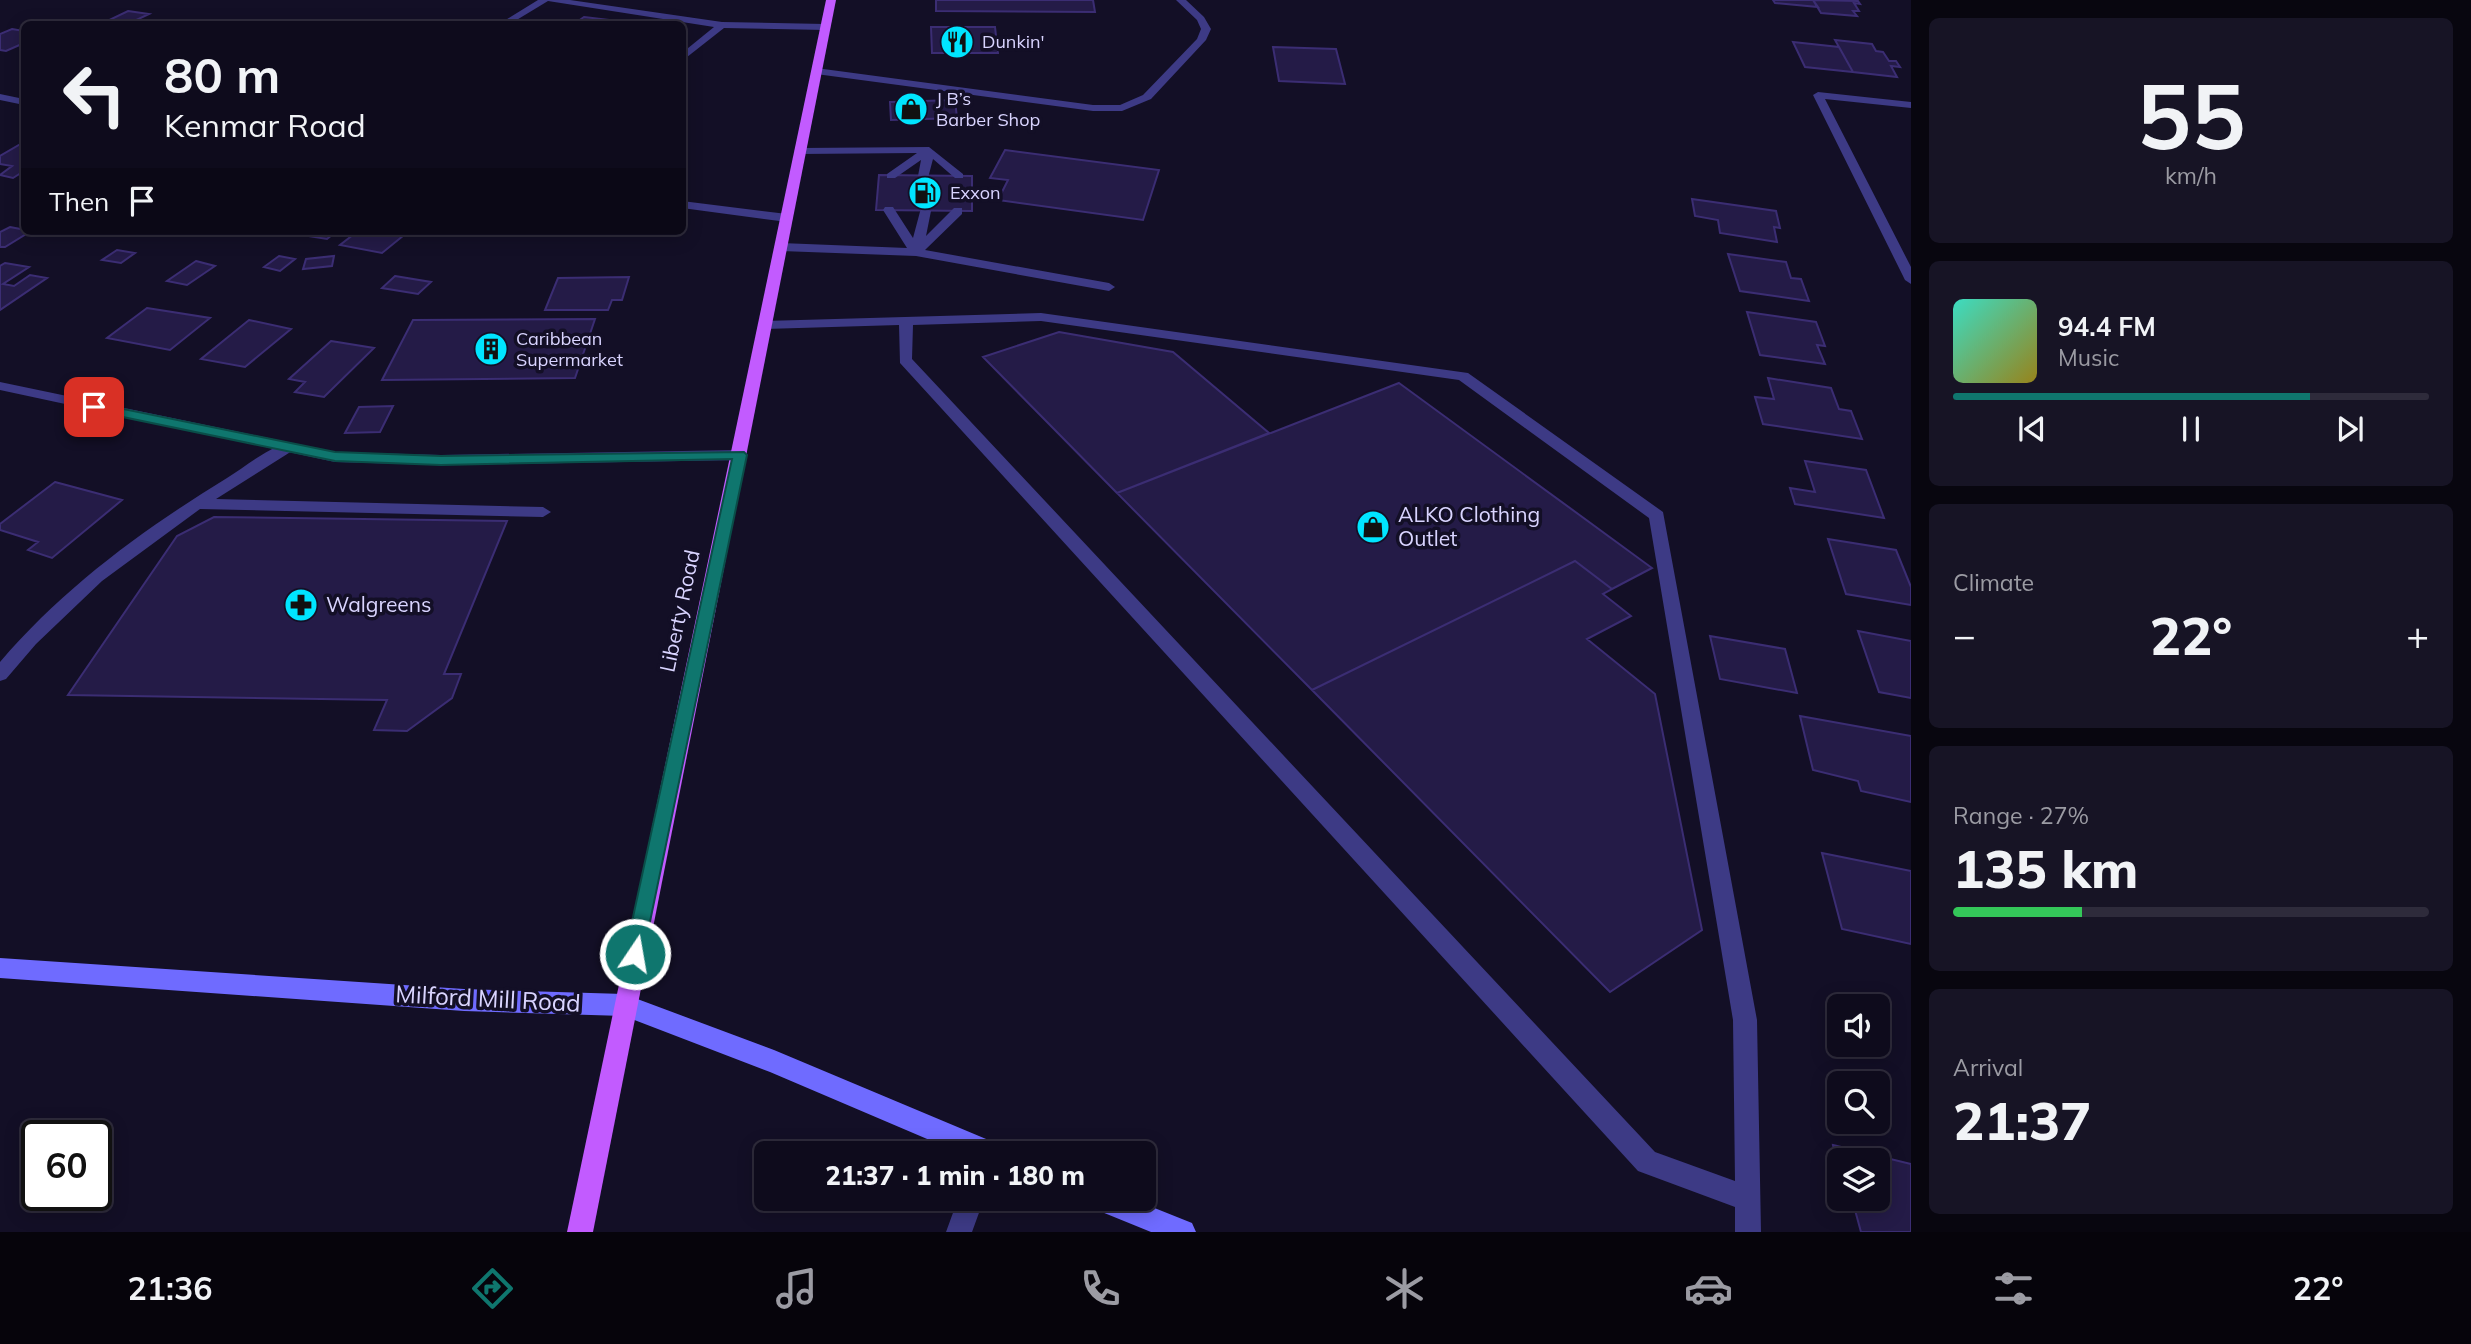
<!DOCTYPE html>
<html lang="en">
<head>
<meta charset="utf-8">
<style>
  body { margin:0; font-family:Mulish,sans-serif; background:#171425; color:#f1f3f6; height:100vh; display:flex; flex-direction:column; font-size:26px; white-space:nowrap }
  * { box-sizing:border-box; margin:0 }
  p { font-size:23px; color:#9b9ba3 }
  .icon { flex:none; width:38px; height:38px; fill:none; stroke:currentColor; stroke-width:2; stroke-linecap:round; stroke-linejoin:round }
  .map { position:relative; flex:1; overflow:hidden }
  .panel { display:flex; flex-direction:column; gap:18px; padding:18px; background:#08060f; width:560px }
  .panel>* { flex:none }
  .guide { position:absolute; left:21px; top:21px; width:665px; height:214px; border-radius:10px; box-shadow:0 4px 18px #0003,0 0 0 2px #2e2b3b; background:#0e0b1c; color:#f1f3f6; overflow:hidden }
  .buttons { position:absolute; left:1827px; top:994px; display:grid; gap:14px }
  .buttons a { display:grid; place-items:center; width:63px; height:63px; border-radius:10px; background:#0e0b1c; box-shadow:0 4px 18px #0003,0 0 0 2px #2e2b3b; font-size:35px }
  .speed { position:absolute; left:21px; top:1120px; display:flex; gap:14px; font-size:35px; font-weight:700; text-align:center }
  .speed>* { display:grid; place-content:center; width:91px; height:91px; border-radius:50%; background:#0e0b1c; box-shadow:0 4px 18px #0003,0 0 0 2px #2e2b3b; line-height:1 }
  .speed .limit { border:4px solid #111; border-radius:10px; background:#fff; color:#111 }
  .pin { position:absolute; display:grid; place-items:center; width:60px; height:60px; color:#fff; margin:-30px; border-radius:14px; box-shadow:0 4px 10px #0006 }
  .me { position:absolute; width:77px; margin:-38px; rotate:12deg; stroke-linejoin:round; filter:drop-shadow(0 0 5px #0008) }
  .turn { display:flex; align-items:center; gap:24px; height:147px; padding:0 28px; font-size:32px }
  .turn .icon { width:91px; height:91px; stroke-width:2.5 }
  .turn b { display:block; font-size:49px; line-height:60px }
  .then { display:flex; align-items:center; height:66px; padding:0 28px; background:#0003; gap:14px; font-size:26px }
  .big { font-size:52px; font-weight:800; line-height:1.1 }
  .panel .tile { flex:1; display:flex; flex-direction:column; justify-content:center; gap:10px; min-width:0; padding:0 24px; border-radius:10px; background:#171425 }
  .panel .dial { align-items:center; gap:0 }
  .dial b { font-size:91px; line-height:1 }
  .song { display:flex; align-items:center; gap:21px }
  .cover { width:84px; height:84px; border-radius:10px; background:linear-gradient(135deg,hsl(170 70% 55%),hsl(50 70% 35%)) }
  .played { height:7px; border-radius:4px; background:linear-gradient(90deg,#0f766e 75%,#2e2b3b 75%) }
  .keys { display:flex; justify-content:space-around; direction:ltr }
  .heat { display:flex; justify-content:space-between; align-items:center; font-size:38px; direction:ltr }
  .charge { height:10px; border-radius:5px; background:linear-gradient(90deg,#34c759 27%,#2e2b3b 0) }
  .trip { position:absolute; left:754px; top:1141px; width:402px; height:70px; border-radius:10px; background:#0e0b1c; box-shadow:0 4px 18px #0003,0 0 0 2px #2e2b3b; font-weight:800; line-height:70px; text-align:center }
  .dock { display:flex; height:112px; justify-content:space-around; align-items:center; background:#06040b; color:#9b9ba3 }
  .dock .icon { width:49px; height:49px }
  .dock .selected { color:#0f766e }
  .dock b { font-size:32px; color:#f1f3f6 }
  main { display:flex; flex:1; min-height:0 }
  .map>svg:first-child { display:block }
  .building { fill:#241b47; stroke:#3b2d73; stroke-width:2 }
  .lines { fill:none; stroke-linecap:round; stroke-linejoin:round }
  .service { fill:#3d3a85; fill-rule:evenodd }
  .minor { fill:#3d3a85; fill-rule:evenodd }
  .secondary { fill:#6f6bff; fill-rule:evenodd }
  .primary { fill:#c25bff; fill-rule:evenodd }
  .route { fill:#0f766e; stroke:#0a4d48; stroke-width:2 }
  .labels { text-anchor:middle; stroke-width:7; stroke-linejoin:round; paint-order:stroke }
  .far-poi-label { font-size:18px; fill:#d9d4ff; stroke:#130f26; text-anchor:start }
  .poi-label { font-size:21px; fill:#d9d4ff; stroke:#130f26; text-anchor:start }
  .street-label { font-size:21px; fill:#d9d4ff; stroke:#130f26 }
  .near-street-label { font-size:24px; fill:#d9d4ff; stroke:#130f26 }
</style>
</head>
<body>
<main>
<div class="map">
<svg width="1911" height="1232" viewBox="0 0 1911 1232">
  <rect width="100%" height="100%" fill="#130f26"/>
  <path class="building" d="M936 0H1093L1095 12 936 11Z
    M1773 0H1813L1818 7 1775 3Z
    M1813 0 1858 1 1860 4 1854 3 1859 11H1853L1857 16 1821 13Z
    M128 11 149 14 128 24 105 22Z
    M584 17 643 24H574Z
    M931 27H995L998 53H932Z
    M12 29 24 31V43L6 51 0 50V34Z
    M1835 40 1872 44 1876 51 1883 52 1889 61H1896L1900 67 1891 66 1897 77 1853 72Z
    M1793 42 1839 47 1853 72 1805 67Z
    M1273 47 1336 49 1345 84 1279 81Z
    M955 100 957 118 891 120 890 102Z
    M24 142V171L13 178 0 175 12 166 0 164V156Z
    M1005 150 1159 170 1143 220 998 200 1008 180 990 178Z
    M879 175 972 176V211L876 210Z
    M1692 199 1776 211 1780 228 1774 227 1777 242 1720 233 1718 220 1695 216Z
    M10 227 31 231 5 247H0V232Z
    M277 231H337L327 239Z
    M358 231H409L382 253 340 245Z
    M117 250 135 253 121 263 102 260Z
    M1728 254 1786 262 1791 278 1801 279 1809 301 1740 291Z
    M279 256 295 259 280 271 264 267Z
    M334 256 332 266 303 269 306 259Z
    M196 261 215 266 187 285 167 281Z
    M5 263 29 267 3 284 14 286 30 275 47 278 0 310V266Z
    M395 276 431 282 418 294 382 288Z
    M629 277 622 300H612L608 310H545L558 278Z
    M147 308 210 318 170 350 107 338Z
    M1747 312 1816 322 1825 346 1817 345 1825 364 1760 355Z
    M595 319 575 378 382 380 413 320Z
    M249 320 291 329 245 367 201 359Z
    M1059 332 1173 352 1269 433 1117 493 983 357Z
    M331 341 374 348 324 397 295 392 305 382 289 379Z
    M1768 378 1831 388 1839 409 1851 411 1862 439 1763 424 1755 397 1774 399Z
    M1399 383 1652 568 1612 589 1575 561 1312 690 1117 493Z
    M393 406 380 432 345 433 359 407Z
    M1805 461 1866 470 1884 518 1795 504 1790 488 1815 492Z
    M55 482 122 500 52 558 28 550 38 542 0 530V524Z
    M214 517 507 521 444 674H461L452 698 407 731 374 730 387 700 68 695 177 536Z
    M1828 539 1896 550 1911 587V605L1846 594Z
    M1575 561 1612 589 1603 594 1631 616 1587 639 1655 694 1702 930 1610 992 1312 690Z
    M1858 631 1911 641V698L1879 692Z
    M1710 636 1785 649 1797 693 1720 679Z
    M1800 716 1911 736V802L1861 791 1858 781 1813 770Z
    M1822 853 1911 871V944L1842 929Z
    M1833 1145 1911 1164V1232H1861L1852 1199H1878V1160H1839V1172Z"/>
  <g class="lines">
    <path class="service" d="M538 0H570L722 22 825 24 830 27 825 30 724 28 682 61V53L714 27 548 1 510 24H499Z
      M1176 0H1186L1204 17 1211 29 1206 40 1151 99 1122 111H1093L816 74 811 71 816 68 1093 105H1120L1143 95 1197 39 1201 29 1197 20Z
      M929 147 963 174V178H955L933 159 928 178 918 176 921 160 895 178H887V174L917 153 800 154 794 151 800 148Z
      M885 207H893L913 238 921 208 931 211 926 236 954 208H962V214L925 250 1109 283 1115 287 1109 291 916 256 781 251 775 247 781 243 907 248 883 210Z
      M1041 313 1468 373 1663 512 1757 1020 1761 1232H1735V1207L1638 1171 900 363 899 325 765 329 758 325 765 321ZM1041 321 1459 380 1649 518 1733 1020 1735 1181 1655 1152 912 359 913 325Z
      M287 443 295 448 292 451 216 499 543 507 551 512 543 517 200 509 102 581 36 644 6 679 0 681V662C65 586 144 529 227 478 245 467 266 449 287 443Z
      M958 1199H984L972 1232H946Z"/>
    <path class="minor" d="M1818 92 1911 102V108L1825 99 1911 267V284L1905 280 1813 95Z
      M0 94 24 99V105L0 100Z
      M682 201 787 214 793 218 787 222 682 208Z
      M0 382 335 452 441 455 740 450 748 455 740 460 441 465 335 462 0 390Z"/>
    <path class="secondary" d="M0 958 464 989 624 994 774 1050 998 1144 1001 1153H960L770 1072 624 1016 464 1011 0 978Z
      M1088 1199H1132L1192 1223 1196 1232H1151L1092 1208Z"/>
    <path class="primary" d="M826 0H836L593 1232H567Z"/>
  </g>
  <path class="route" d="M94 403 335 452 441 456 744 452 747 455 642 960 635 963 628 960 625 954 732 459 441 465 335 461 89 410 87 407Z"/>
  <defs>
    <symbol id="restaurant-disc" viewBox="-11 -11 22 22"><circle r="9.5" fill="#00e5ff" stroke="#130f26"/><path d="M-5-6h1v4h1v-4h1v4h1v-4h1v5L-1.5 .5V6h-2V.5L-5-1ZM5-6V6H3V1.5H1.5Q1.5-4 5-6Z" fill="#111"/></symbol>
    <symbol id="shop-disc" viewBox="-11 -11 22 22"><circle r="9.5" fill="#00e5ff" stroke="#130f26"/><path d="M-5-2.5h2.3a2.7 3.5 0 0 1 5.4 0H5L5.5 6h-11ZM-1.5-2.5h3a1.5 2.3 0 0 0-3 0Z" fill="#111"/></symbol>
    <symbol id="fuel-disc" viewBox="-11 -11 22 22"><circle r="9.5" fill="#00e5ff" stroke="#130f26"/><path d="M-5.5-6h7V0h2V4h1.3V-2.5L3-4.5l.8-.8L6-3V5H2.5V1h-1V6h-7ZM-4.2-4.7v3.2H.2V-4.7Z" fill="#111"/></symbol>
    <symbol id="building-disc" viewBox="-11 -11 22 22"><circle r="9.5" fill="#00e5ff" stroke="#130f26"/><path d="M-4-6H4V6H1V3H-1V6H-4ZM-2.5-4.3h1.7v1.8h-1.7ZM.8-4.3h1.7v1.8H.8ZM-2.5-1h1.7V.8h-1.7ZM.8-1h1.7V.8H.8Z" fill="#111"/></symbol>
    <symbol id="pharmacy-disc" viewBox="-11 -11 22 22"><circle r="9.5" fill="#00e5ff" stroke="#130f26"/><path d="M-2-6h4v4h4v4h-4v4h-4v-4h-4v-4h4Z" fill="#111"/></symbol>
  </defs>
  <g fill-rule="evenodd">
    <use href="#restaurant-disc" x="938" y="23" width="38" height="38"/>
    <use href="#shop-disc" x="892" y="90" width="38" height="38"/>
    <use href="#fuel-disc" x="906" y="174" width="38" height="38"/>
    <use href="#building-disc" x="472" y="330" width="38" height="38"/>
    <use href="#shop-disc" x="1354" y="508" width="38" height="38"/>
    <use href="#pharmacy-disc" x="282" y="586" width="38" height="38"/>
  </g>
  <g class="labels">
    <g class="far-poi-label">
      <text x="982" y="48">Dunkin'</text>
      <text x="936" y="105">J B’s<tspan x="936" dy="21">Barber Shop</tspan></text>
      <text x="950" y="199">Exxon</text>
      <text x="516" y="345">Caribbean<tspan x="516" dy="21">Supermarket</tspan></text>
    </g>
    <g class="poi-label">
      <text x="1398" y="522">ALKO Clothing<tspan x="1398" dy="24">Outlet</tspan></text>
      <text x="326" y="612">Walgreens</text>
    </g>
    <g class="street-label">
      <text transform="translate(680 611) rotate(-78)" y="7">Liberty Road</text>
    </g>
    <g class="near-street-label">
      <text transform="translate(488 999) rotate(3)" y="8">Milford Mill Road</text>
    </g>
  </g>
</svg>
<div class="buttons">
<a><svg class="icon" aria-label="sound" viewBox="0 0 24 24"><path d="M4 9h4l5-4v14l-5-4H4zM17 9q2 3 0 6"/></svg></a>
<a><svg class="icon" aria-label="search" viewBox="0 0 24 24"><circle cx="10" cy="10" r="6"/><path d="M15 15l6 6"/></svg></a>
<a><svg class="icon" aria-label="layers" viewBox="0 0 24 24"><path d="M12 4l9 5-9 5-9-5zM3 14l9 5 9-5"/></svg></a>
</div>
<div class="speed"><div class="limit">60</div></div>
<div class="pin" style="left:94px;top:407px;background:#d93025"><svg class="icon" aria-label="arrive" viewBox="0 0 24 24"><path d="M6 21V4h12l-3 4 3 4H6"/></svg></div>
<svg class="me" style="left:635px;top:954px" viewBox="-20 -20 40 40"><circle r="17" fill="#0f766e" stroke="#fff" stroke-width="3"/><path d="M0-11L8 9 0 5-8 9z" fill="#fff"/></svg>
<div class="trip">21:37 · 1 min · 180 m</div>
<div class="guide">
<div class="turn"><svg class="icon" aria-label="left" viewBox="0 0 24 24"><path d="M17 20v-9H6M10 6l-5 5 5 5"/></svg><div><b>80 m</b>Kenmar Road</div></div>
<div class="then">Then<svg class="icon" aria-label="arrive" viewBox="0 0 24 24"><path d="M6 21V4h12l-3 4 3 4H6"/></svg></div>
</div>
</div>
<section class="panel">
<div class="tile dial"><b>55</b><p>km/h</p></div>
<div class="tile">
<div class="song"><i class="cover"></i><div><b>94.4 FM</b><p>Music</p></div></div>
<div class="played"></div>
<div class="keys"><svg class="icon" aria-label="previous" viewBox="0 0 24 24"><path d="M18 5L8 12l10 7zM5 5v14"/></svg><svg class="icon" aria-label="pause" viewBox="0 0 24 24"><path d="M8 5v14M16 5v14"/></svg><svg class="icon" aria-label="next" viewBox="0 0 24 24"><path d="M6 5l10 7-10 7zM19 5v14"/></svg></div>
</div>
<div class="tile"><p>Climate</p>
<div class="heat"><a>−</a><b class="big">22°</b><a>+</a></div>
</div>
<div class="tile"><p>Range · 27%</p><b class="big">135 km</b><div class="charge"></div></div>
<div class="tile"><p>Arrival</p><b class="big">21:37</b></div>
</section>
</main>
<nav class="dock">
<b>21:36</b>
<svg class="icon selected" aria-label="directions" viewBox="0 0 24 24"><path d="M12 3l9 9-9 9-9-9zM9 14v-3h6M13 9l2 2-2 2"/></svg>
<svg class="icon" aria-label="music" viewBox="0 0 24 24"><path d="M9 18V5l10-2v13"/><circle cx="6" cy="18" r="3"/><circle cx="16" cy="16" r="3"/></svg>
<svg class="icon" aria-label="phone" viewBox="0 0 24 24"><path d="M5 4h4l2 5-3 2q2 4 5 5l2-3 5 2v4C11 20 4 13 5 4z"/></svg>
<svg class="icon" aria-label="climate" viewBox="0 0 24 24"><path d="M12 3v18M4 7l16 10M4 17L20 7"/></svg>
<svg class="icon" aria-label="car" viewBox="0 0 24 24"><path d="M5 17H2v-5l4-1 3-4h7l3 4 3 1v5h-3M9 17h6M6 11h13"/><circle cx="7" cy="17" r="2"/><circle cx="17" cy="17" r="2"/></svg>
<svg class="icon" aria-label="filters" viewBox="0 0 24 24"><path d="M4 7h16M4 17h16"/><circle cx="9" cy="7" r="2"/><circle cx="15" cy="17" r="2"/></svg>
<b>22°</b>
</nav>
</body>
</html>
